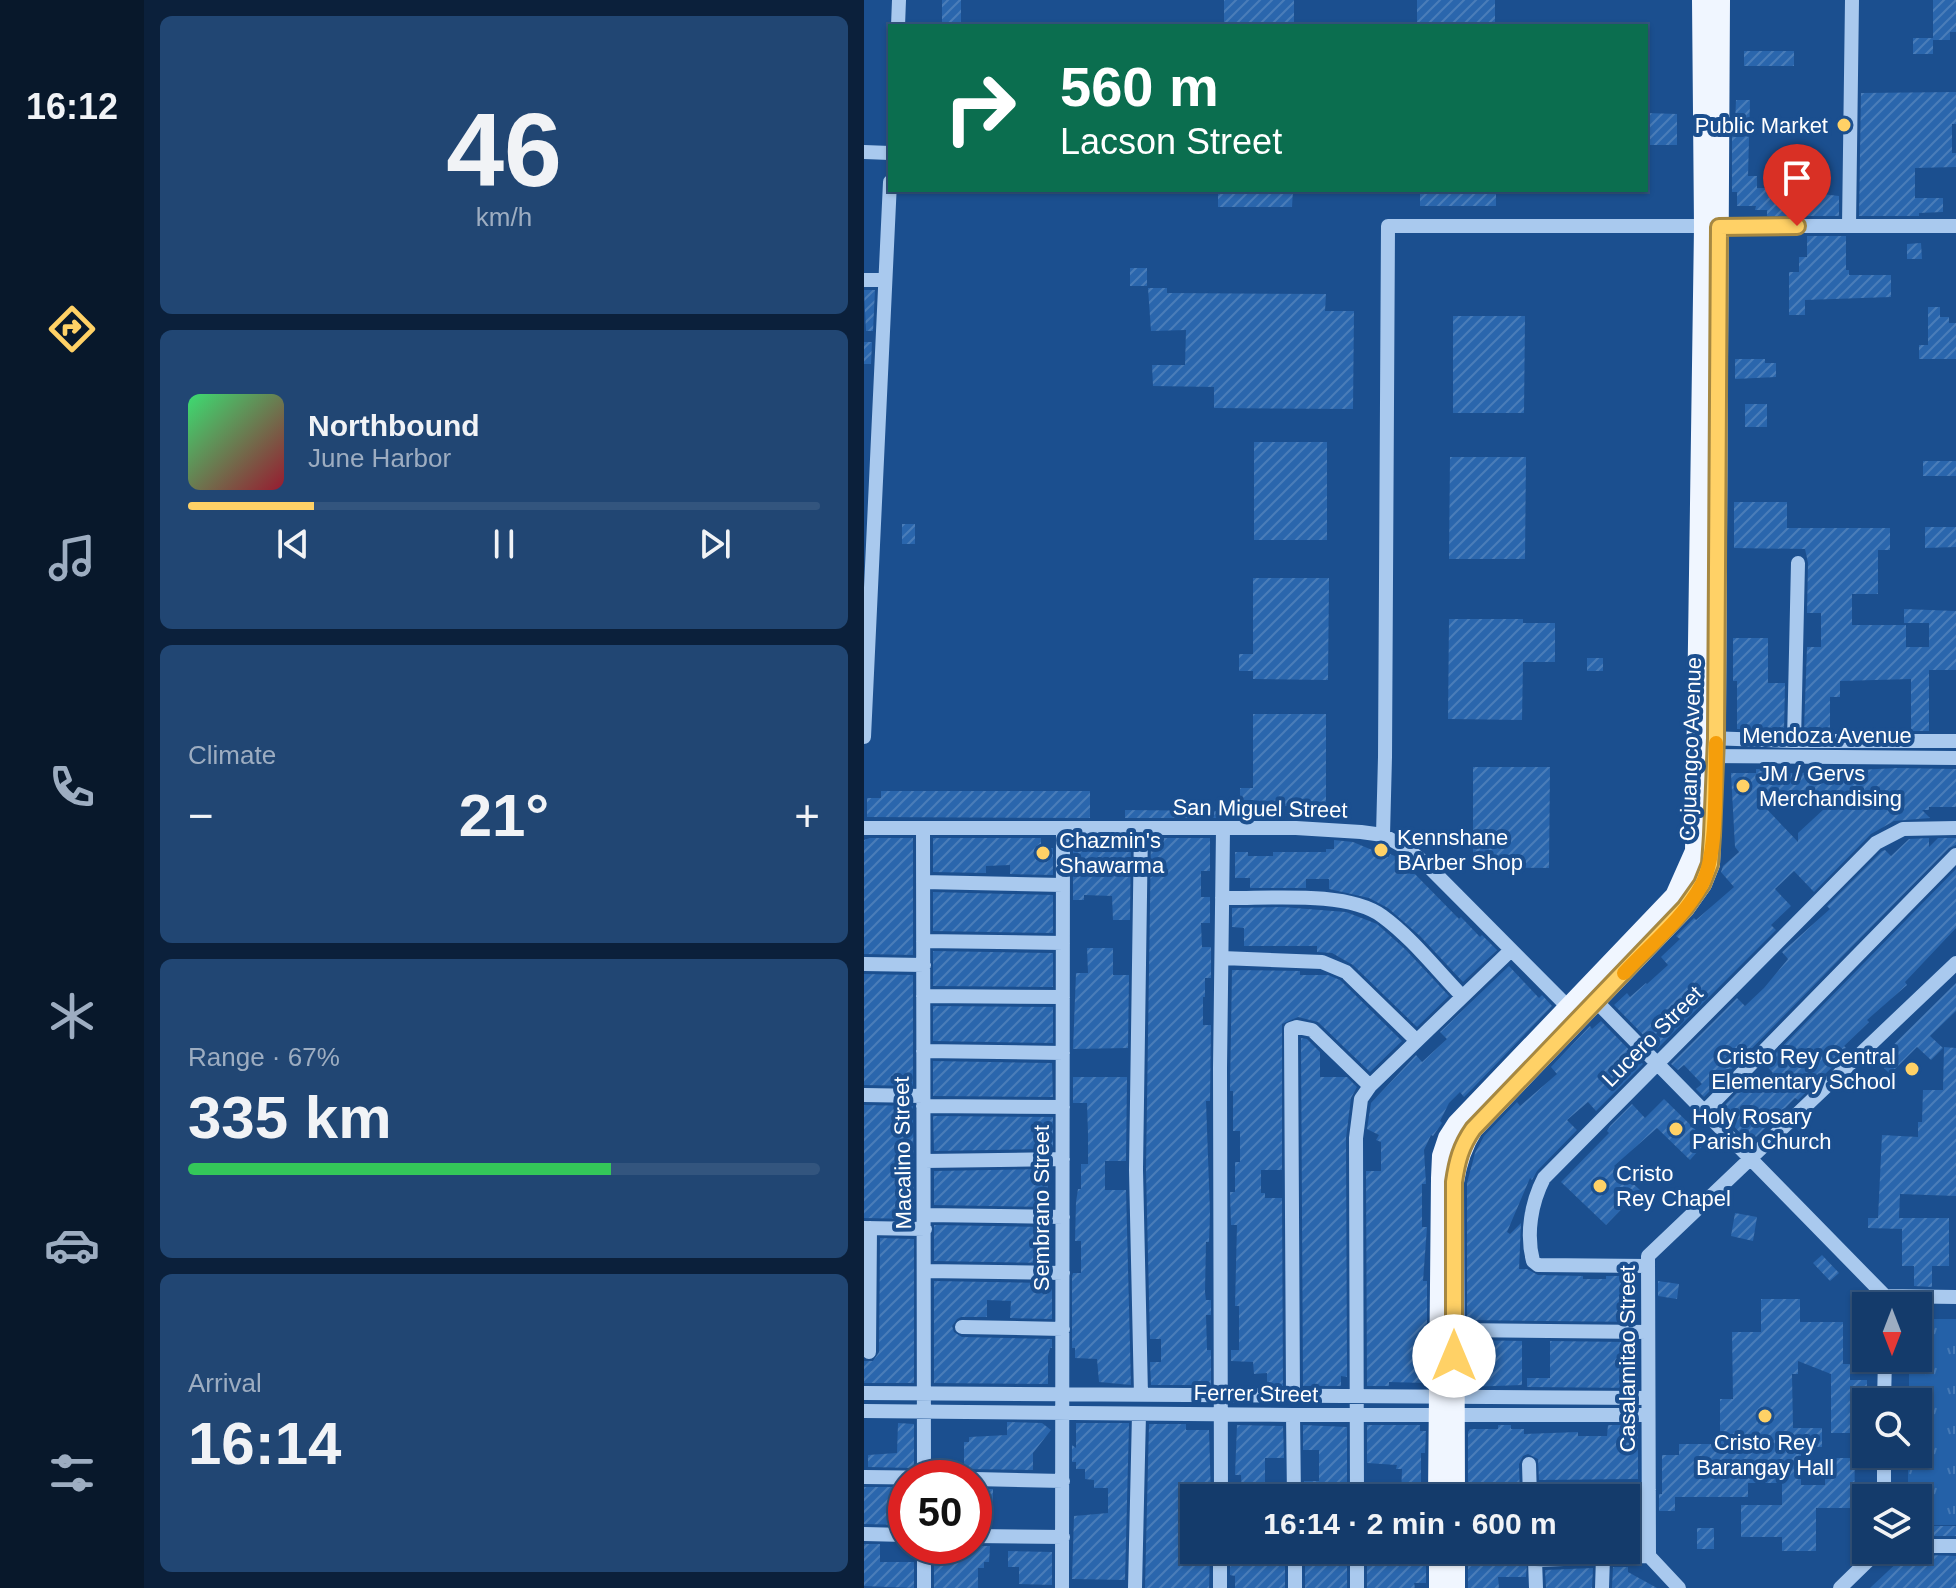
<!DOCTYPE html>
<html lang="en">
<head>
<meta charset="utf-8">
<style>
  body { margin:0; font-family:Helvetica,sans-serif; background:#214673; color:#f1f3f6; height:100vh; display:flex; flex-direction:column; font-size:30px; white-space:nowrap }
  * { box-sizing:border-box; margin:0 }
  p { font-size:26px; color:#9dadc1 }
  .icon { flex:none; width:44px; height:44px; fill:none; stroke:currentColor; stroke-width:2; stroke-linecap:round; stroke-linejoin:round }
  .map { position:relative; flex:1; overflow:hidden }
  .drawer { display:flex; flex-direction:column; gap:16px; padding:16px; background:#0b203b; width:720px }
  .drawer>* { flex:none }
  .banner { position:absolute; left:24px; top:24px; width:760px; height:168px; border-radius:0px; box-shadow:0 2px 6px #0004,0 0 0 2px #33557e; background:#0b6e4f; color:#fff; overflow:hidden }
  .needle { width:52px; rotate:180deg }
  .controls { position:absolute; left:988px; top:1292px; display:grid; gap:16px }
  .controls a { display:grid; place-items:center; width:80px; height:80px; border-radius:0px; background:#143b6b; box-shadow:0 2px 6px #0004,0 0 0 2px #33557e; font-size:40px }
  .speed { position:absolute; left:24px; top:1460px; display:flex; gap:16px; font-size:40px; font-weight:700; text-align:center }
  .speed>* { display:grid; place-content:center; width:104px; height:104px; border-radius:50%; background:#143b6b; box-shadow:0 2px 6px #0004,0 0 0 2px #33557e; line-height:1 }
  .speed .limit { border:12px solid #d22; background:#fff; color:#111 }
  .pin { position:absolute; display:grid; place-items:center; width:68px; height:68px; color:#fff; margin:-82px -34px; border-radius:50% 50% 50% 0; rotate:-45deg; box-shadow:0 0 8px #0007 }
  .pin .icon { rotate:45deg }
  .me { position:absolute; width:88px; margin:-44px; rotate:0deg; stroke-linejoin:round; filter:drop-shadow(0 0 6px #0008) }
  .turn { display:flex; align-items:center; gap:28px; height:168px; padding:0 40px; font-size:36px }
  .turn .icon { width:104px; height:104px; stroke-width:2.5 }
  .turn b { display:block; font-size:56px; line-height:68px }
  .big { font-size:60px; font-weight:600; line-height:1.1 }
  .drawer .tile { flex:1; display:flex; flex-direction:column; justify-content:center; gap:12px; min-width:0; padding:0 28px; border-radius:12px; background:#214673 }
  .drawer .dial { align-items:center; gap:0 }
  .dial b { font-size:104px; line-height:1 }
  .song { display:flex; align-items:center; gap:24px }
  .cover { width:96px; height:96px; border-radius:12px; background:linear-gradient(135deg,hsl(140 70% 55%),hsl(350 70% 35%)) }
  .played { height:8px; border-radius:4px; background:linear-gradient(90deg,#ffd166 20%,#33557e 20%) }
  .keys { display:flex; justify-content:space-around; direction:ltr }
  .heat { display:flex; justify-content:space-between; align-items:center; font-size:44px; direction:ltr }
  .charge { height:12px; border-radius:6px; background:linear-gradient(90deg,#34c759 67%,#33557e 0) }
  .trip { position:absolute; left:316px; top:1484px; width:460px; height:80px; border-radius:0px; background:#143b6b; box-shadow:0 2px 6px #0004,0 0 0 2px #33557e; font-weight:600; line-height:80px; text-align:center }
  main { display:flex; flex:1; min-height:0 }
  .tab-bar { display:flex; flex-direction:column; width:144px; justify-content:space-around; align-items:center; background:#08182b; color:#9dadc1 }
  .tab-bar .icon { width:56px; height:56px }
  .tab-bar .selected { color:#ffd166 }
  .tab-bar b { font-size:36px; color:#f1f3f6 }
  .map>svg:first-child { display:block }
  .park { fill:url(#park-tufts) }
  .building { fill:url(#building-hatch); fill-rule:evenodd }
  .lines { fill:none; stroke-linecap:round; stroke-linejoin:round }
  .minor { stroke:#a9c9ee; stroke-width:14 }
  .major { stroke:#f0f6ff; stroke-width:20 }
  .route-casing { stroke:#a68842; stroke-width:20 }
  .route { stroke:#ffd166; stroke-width:14 }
  .slow { stroke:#f59e0b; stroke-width:14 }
  .poi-dot { fill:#ffd166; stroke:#1b4f8f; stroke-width:3 }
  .labels { text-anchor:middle; stroke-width:8; stroke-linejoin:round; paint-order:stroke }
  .poi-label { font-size:22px; fill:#fff; stroke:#1b4f8f; text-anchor:start }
  .street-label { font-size:22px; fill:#fff; stroke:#1b4f8f }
</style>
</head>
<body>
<main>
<nav class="tab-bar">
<b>16:12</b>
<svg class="icon selected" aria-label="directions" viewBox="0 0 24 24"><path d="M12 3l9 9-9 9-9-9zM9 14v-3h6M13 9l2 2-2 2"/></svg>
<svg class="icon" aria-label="music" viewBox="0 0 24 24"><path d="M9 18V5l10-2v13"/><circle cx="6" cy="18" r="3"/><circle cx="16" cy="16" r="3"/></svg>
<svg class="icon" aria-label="phone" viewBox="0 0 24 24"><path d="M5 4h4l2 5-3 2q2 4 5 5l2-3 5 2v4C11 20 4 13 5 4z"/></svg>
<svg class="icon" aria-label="climate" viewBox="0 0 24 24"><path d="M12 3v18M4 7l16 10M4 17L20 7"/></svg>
<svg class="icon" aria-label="car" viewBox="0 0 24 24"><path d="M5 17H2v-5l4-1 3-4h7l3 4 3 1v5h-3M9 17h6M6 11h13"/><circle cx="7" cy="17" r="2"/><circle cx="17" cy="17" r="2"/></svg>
<svg class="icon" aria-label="filters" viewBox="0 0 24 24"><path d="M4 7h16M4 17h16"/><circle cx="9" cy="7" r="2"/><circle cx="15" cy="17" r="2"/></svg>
</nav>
<section class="drawer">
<div class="tile dial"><b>46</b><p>km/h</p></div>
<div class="tile">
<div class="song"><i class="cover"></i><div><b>Northbound</b><p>June Harbor</p></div></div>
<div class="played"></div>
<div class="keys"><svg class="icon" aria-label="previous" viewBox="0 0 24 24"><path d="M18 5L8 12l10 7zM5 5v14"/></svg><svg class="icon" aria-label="pause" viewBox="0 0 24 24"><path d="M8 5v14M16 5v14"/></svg><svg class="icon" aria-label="next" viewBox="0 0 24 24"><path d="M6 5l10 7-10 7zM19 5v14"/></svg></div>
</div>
<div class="tile"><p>Climate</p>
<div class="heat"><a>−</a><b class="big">21°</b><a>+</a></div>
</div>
<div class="tile"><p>Range · 67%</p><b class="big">335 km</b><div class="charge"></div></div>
<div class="tile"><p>Arrival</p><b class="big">16:14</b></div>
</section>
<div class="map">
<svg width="1092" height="1588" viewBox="0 0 1092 1588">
  <defs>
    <pattern id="park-tufts" width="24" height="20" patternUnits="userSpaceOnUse" patternTransform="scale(2)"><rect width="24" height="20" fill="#2461a8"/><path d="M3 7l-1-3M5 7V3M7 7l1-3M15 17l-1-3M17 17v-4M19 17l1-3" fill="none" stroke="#4579b5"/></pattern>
    <pattern id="building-hatch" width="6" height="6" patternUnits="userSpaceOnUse" patternTransform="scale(2)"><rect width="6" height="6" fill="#2a66ad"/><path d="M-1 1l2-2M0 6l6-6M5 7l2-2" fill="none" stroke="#4a7db9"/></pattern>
  </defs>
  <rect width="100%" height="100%" fill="#1b4f8f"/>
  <path class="park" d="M1054 1319H1092V1525H1054V1498H1044V1454H1054V1402H1045V1358H1054Z"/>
  <path class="building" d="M78 0H97V26H78Z
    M360 0H430V26H360Z
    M553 0H631V26H553Z
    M1069 0H1092V32H1086V40H1069Z
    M1049 38H1069V54H1049Z
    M880 51H930V66H880Z
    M1092 92V124H1088V153H1092V167L1051 168V198H1079V212L1055 213V216H995L997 93Z
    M872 100H886L884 176H893V188H918V184L949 183V193L975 196V216H903V210H891L892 206H873V192H868V123H871Z
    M782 113 813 114V145H782Z
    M354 190H429L428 207H354Z
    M556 190H632V206H556Z
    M943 236H982V270H985V275H1027V297L941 300V315H925V272H935V257H943Z
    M1057 243 1058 259H1043V244Z
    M266 268H283V286H266Z
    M284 288H303V293L462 294 461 311H490L489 409 350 408V387L289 386 288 365H321L322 330 287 331Z
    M0 290H11L9 331H2Z
    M1064 307H1076V317H1085V323H1092V359H1055V345H1064Z
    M589 316H661L660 413H589Z
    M0 342H8L7 364H0Z
    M871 359H901V363H912V377L871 379Z
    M881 404H903V427H881Z
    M390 442H463V540H390Z
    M586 457H662L661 559H585Z
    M1059 461H1092V476H1059Z
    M870 502H923V528H1026V550H1014V594H988V625H1042V647H1065V623H1040V609L1092 611V670H1065V731H1047V679L976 681V697H966V730H940L943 647H957V613H943L944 563 941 549 870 548Z
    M38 524H51V544H38Z
    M1061 527H1092V547L1061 548Z
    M389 578H465L464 680 389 679V671H375V654H389Z
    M585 619H659V623H691V662H659L658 720 584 719Z
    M869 638H904V683H921L920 731 873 729V681H869Z
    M723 658H739V671H723Z
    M389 714H462V806H389V800H376V788H389Z
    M609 767H686L685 868 609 867Z
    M1033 768 1092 769V807H1065V810H1058L1066 818 1030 821 1007 834 950 892 930 871 911 889 927 906 907 925 912 930 793 1049 750 1005 763 993 766 997 782 983 783 984 804 965 797 957 816 939 812 936 830 918 832 920 870 887 857 872 859 866 875 852 871 847 867 773H892V769H912V773H934ZM897 803H934V809H960L934 833V842Z
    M17 791H226V818L3 817V798H17Z
    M261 810 362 811V818H261Z
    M6 838H49V955L0 954V840Z
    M69 838H177V848H189V875L146 874V865L122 866V873L69 872Z
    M209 838 261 841V838H267L266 920H249L248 896 220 895V900H209Z
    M287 838H346V871H337V897H346V923H337L338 947H347V978H341V997H339V1025H347L346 1101H342L346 1213 345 1242H342L341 1292 342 1300H347V1315H342L343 1350H347V1385H287L286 1362H297V1339H286L282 1170Z
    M1065 838V847L1074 838H1092V845L1085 848 840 1097 832 1089 838 1084 820 1065 814 1070 807 1064 873 998 881 1006 900 988 924 959 918 952 966 909 963 906 1018 851 1021 850 1027 856 1045 839Z
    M470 840 489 842 525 857 526 854 542 861 549 866 547 870 595 919 597 917 616 937 618 935 633 950 599 982 556 936 524 908 505 898 465 889V879H442V888H386V878H371V852H384V856H409V852H462V849H470Z
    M1092 869V928L1041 982 1043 985 1003 1020 1005 1022 980 1046 985 1051 934 1100 931 1098 886 1143 855 1111 884 1081 892 1090 909 1073 901 1064Z
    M69 892 189 895V933L69 931Z
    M418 907 482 912 513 924 542 950 585 996 553 1027 489 965 468 953 453 952V946H380V928L368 927V908Z
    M223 948H249V975H265L264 1048 209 1049 212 973H224Z
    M69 951 189 953V987L69 986Z
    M645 966 675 998 678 995 688 1006 610 1087 600 1097 596 1092 585 1103 576 1121 578 1123 569 1136 567 1135 560 1150 562 1184H558V1227H563L559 1281H563V1332H560L562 1383 525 1382V1386H503L502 1171H517V1142L512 1140 515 1135 503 1129 507 1103 552 1055 558 1062 583 1039 576 1032Z
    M368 970 436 971V975H464L476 980 538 1041 506 1072 454 1022 434 1017 418 1024V1170H397V1193H401V1198H418L419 1386 403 1384V1373L390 1374 389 1362 367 1361V1350H375V1306H371L373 1225H367L366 1192H371V1162H376V1131H369V1091H366Z
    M0 974 49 975V1086L0 1085Z
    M1092 983V1011L1066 1036 1079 1048 1067 1060 1053 1047 1026 1074 1013 1061Z
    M69 1006 189 1007V1043L69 1041Z
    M737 1021 779 1064 732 1111 724 1102 703 1120 713 1130 673 1171 668 1180 666 1178 643 1232 646 1234 657 1223 655 1269H663L674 1275 719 1276V1279H742V1276H773V1322L603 1320V1183L611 1153 620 1136 653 1102 656 1106 693 1074 687 1067 726 1026 728 1029Z
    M437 1038 443 1039 456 1052V1077H483L493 1087 487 1098 482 1138 483 1377 477 1376V1386H439Z
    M1080 1047 1092 1048V1196L1036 1194 1035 1218H1085V1266H1068V1287L1050 1286V1266H1038V1229L1004 1228V1218H1014L1018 1135 1054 1137V1122H1058L1059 1090H1079Z
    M69 1061 188 1063 189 1097 69 1096Z
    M209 1077H263L262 1161H241V1190H262L267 1385 235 1382 233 1359 211 1358V1348H208V1276L209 1273H217V1241H211L212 1202 214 1189H217V1164H224V1134L223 1103H209Z
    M800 1099 843 1141 826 1160 793 1128 750 1166 776 1190 742 1225 697 1182 745 1133 743 1131 746 1126 768 1104 781 1118Z
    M0 1105 49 1106 50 1219 0 1218Z
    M69 1116 189 1117V1147H181V1149L70 1151Z
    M183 1169 185 1207 70 1205V1171Z
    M871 1213 893 1217 889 1241 867 1236Z
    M70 1225 179 1227V1246H188V1263L70 1261Z
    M16 1238 50 1239V1383H0V1361H9L15 1352Z
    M958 1255 975 1273 966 1281 949 1263Z
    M70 1281 188 1283V1319L146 1318 147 1301 123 1300V1317H97L93 1319 88 1326 90 1332 98 1337 188 1339V1348H186L184 1356V1384L70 1383Z
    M794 1281 815 1284 813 1299 794 1296Z
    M897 1299H936V1322H979V1364H986V1380H1003L1002 1433H967V1374L934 1361V1374H928L929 1428H958V1447H937V1485H961V1458H991L990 1508H952V1551H918V1537H877V1505H918V1483H884V1497H811V1511H795V1494H798V1455H815V1444H856V1399H869L868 1332H897Z
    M604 1340 658 1341V1385L604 1387Z
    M686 1341 762 1342V1362H767V1374H773V1388L663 1387V1378H686Z
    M143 1422 178 1423 187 1430 169 1453V1470L100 1469V1442H105V1437L143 1435Z
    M34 1423 50 1424V1468L4 1467V1455L33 1453Z
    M212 1423H265L261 1580 208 1579 210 1516 244 1513V1488H230V1480L221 1479V1469H212V1462H208V1445L212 1448Z
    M285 1424H322V1430H345L347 1498H330V1550H346L345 1588H281Z
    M373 1425 419 1426 420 1458H401V1484H420V1498H378L377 1475H371Z
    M439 1425 483 1427V1488H479V1498H440V1481H455V1450H439Z
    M503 1425H556V1431H562L561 1453H557V1484H561V1498H537L538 1469H532L533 1465 503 1463Z
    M634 1425H647V1429H660V1434L714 1432V1436H743L744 1425H766V1431H774V1479L675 1480 674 1459 664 1454 659 1456 655 1464 656 1498H604V1432L606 1429H634Z
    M0 1487H35V1504H42V1525L0 1524Z
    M110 1489H129V1508H110Z
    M762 1499H775L773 1515H762Z
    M1054 1526H1092V1536H1054Z
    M833 1528H850V1549H833Z
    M0 1544H16V1562H50V1588L0 1586Z
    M70 1546H126L125 1562H120V1568H114V1588H70Z
    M380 1550H421V1588H371V1576L366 1575V1564H380Z
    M441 1550H483V1588H441Z
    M503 1550H562V1583H550L551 1588H503Z
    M604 1550H664L662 1577H634L635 1588H604Z
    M144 1551 188 1552V1585L155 1584V1567H144Z
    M1038 1554 1092 1556V1588H1006L1038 1558Z
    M749 1567H764V1572L793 1588H748Z
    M729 1568 728 1588H682L681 1570Z"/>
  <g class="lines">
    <path class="minor" d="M34 26 35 0
      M0 152 26 153
      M985 226 988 0
      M0 280H20
      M0 737 26 182
      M844 738 930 741H1092
      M930 741 934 563
      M842 756 1092 758
      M0 828H432L497 832 519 835 542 848 561 863 709 1012
      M59 828 60 1478
      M519 835 521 757 524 226H1092
      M59 882 199 885
      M358 898C402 899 482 890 518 916 547 937 572 969 597 995
      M59 941 199 943
      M358 958 458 962 482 972 552 1040
      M0 964 60 965
      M725 994 1021 1296
      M59 996 199 997
      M59 1051 199 1053
      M0 1095 59 1096
      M59 1106 199 1107
      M840 1112 1092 855
      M60 1161 199 1159
      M61 1215 199 1217
      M0 1228 61 1229
      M783 1266 674 1265 669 1261C662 1234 667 1203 680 1178L1012 843 1039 829 1092 828
      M60 1271 199 1273
      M1021 1296 1092 1297
      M98 1327 199 1329
      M590 1330 784 1332
      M5 1352 6 1228
      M0 1393 784 1398
      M277 1395 272 1170 277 828
      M429 1396 427 1029 433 1027 448 1030 506 1086
      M1020 1402 1021 1358
      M0 1411 429 1415H784
      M429 1415 430 1498
      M665 1464 666 1498
      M0 1477 87 1478
      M110 1479 199 1481
      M666 1490 785 1489
      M357 1498 356 1068 359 829
      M493 1498 492 1138 497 1099 506 1086 647 950
      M1020 1498V1454
      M0 1534 42 1535
      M110 1536 199 1537
      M60 1546V1588
      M1054 1546H1092
      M431 1550V1588
      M198 1588 199 828
      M271 1588 275 1414
      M356 1588V1550
      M493 1588V1550
      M672 1588 671 1560 785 1556
      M738 1588 739 1557
      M815 1588 785 1556 784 1256 1092 963
      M976 1588 1015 1550"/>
    <path class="major" d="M574 1498 577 1178 578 1156 584 1138 593 1124 811 896 831 851 840 227 838 0
      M591 1498 590 1182C593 1162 598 1146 609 1129L821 908 838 884 846 864 852 717 856 0
      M575 1550V1588
      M591 1550V1588"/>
  </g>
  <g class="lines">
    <defs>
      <path id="route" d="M590 1356V1182C593 1161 597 1146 609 1129L821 908 838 884 846 864 848 835 852 738 855 227 933 226"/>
    </defs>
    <use href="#route" class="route-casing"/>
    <use href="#route" class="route"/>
    <path class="slow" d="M760 973C786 945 820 918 838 884 854 855 851 779 852 743"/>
  </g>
  <g class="poi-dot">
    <circle cx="980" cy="125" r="8"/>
    <circle cx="879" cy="786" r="8"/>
    <circle cx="517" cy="850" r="8"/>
    <circle cx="179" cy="853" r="8"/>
    <circle cx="1048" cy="1069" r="8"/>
    <circle cx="812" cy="1129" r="8"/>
    <circle cx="736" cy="1186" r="8"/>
    <circle cx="901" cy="1416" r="8"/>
  </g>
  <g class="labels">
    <g class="poi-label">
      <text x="964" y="133" text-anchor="end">Public Market</text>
      <text x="895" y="781">JM / Gervs<tspan x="895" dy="25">Merchandising</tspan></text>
      <text x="533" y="845">Kennshane<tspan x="533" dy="25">BArber Shop</tspan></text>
      <text x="195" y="848">Chazmin's<tspan x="195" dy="25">Shawarma</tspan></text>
      <text x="1032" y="1064" text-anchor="end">Cristo Rey Central<tspan x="1032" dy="25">Elementary School</tspan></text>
      <text x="828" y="1124">Holy Rosary<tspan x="828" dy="25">Parish Church</tspan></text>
      <text x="752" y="1181">Cristo<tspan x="752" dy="25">Rey Chapel</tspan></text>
      <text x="901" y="1450" text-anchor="middle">Cristo Rey<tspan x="901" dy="25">Barangay Hall</tspan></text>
    </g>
    <g class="street-label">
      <text x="963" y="743">Mendoza Avenue</text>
      <text transform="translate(826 749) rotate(-88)" y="8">Cojuangco Avenue</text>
      <text transform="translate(396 808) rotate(1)" y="8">San Miguel Street</text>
      <text transform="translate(788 1036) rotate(-45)" y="8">Lucero Street</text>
      <text transform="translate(38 1153) rotate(-91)" y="8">Macalino Street</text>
      <text transform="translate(177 1208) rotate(-90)" y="8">Sembrano Street</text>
      <text transform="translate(763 1359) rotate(-90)" y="8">Casalamitao Street</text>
      <text transform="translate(392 1393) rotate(1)" y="8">Ferrer Street</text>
    </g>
  </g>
</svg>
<div class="controls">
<a><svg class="needle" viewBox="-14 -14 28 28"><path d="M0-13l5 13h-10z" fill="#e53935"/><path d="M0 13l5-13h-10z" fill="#9dadc1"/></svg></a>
<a><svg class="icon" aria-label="search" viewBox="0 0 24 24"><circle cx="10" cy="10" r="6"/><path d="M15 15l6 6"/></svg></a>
<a><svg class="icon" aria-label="layers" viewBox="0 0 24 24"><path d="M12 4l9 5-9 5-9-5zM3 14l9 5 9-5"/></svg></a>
</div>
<div class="speed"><div class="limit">50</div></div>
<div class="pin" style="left:933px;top:226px;background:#d93025"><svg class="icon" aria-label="arrive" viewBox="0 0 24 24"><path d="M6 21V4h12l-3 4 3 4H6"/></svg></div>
<svg class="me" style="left:590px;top:1356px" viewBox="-20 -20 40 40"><circle r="19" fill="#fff"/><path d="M0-13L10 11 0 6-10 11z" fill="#ffd166"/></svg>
<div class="trip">16:14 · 2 min · 600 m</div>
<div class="banner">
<div class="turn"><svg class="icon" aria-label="right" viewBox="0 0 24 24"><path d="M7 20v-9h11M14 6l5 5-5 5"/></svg><div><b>560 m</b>Lacson Street</div></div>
</div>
</div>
</main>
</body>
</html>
